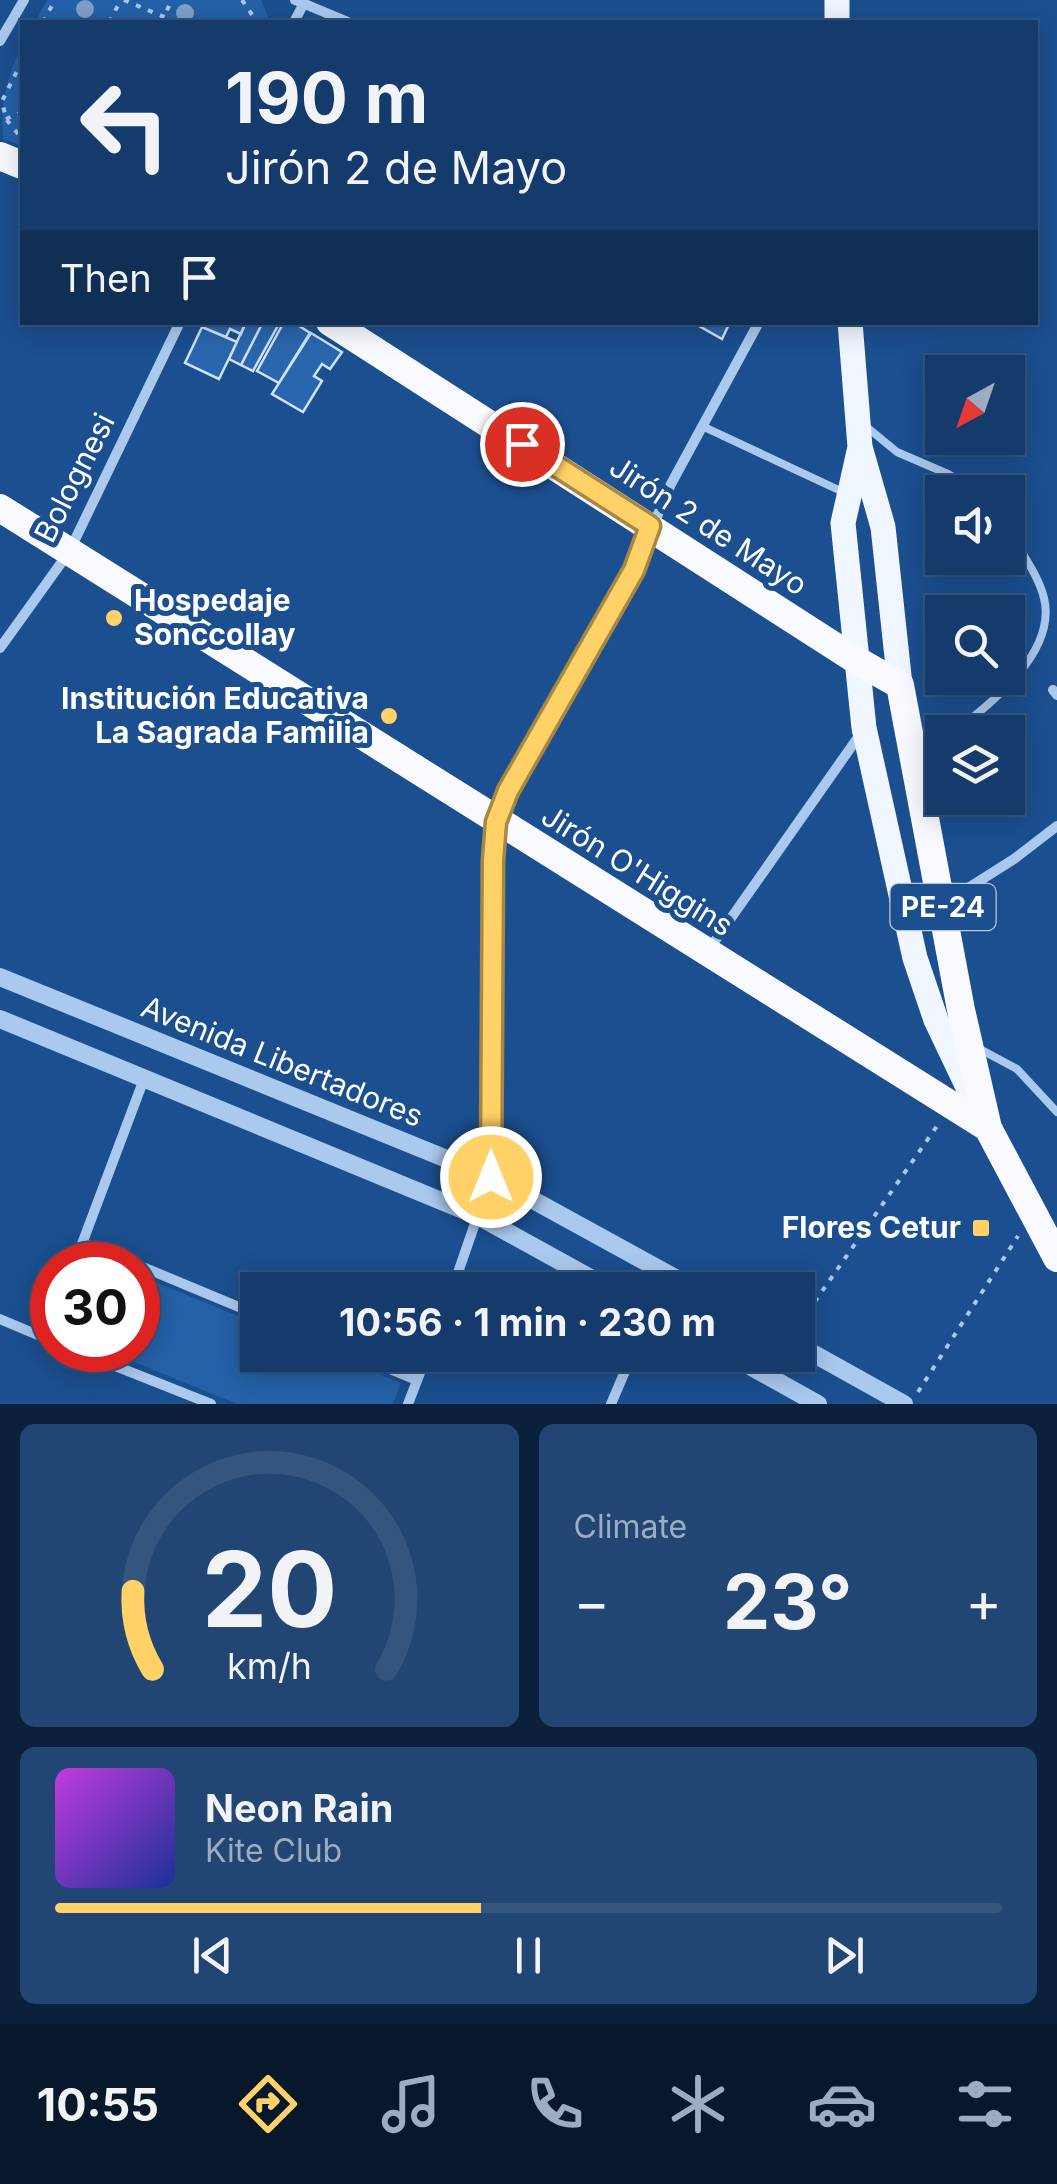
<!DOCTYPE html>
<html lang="en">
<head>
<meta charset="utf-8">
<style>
  body { margin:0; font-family:Inter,sans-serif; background:#214673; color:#f1f3f6; height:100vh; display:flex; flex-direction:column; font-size:38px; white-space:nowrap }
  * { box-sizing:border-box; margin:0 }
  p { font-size:32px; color:#9dadc1 }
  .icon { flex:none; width:55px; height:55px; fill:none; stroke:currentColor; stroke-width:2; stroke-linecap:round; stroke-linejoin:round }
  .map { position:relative; height:1404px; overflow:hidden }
  .drawer { display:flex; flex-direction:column; gap:20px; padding:20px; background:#0b203b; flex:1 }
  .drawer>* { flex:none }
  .hud { position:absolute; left:20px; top:20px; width:1018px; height:305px; border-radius:0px; box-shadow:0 5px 25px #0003,0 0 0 2px #33557e; background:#143b6b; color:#f1f3f6; overflow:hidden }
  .needle { width:65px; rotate:220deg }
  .controls { position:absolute; left:925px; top:355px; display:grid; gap:20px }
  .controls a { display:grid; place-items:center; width:100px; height:100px; border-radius:0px; background:#143b6b; box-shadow:0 5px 25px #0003,0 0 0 2px #33557e; font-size:50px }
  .speed { position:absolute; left:30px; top:1242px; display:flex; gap:20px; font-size:50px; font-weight:700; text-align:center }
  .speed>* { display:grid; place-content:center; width:130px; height:130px; border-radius:50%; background:#143b6b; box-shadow:0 5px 25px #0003,0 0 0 2px #33557e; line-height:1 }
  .speed .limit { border:15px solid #d22; background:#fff; color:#111 }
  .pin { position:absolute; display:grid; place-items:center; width:85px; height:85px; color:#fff; margin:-42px; border:5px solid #fff; border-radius:50%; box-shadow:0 2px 10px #0007 }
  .me { position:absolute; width:110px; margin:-55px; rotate:0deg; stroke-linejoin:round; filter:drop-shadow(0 0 8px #0008) }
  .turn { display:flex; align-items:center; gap:35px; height:210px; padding:0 40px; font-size:45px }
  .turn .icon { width:130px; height:130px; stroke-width:2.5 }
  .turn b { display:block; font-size:70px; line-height:85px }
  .then { display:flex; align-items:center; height:95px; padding:0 40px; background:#0003; gap:20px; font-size:38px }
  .big { font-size:75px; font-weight:700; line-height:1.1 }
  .drawer .widget { flex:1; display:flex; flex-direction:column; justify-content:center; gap:15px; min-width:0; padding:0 35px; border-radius:15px; background:#214673 }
  .drawer .dial { align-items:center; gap:0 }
  .dial svg { height:260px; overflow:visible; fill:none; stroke:#33557e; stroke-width:7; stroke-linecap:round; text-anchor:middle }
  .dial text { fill:#f1f3f6; stroke:none }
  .song { display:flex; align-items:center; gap:30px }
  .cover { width:120px; height:120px; border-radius:15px; background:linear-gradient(135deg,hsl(290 70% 55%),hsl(230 70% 35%)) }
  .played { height:10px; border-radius:5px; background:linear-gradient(90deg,#ffd166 45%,#33557e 45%) }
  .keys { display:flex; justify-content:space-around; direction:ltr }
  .heat { display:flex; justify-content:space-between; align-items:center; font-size:55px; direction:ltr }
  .drawer .tiles { flex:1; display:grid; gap:20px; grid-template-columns:1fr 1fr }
  .widget:last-child { grid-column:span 2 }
  .trip { position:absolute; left:240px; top:1272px; width:575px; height:100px; border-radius:0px; background:#143b6b; box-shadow:0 5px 25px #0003,0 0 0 2px #33557e; font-weight:700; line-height:100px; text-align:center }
  .tab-bar { display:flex; height:160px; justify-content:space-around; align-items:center; background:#08182b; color:#9dadc1 }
  .tab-bar .icon { width:70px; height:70px }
  .tab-bar .on { color:#ffd166 }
  .tab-bar b { font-size:45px; color:#f1f3f6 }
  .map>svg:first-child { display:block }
  .green { fill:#2461a8 }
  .building { fill:#2a66ad; stroke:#cfe3fa; stroke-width:2.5 }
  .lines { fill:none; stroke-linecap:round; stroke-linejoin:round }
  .path { stroke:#a9c9ee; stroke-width:4; stroke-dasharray:5 8; stroke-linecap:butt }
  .service { stroke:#a9c9ee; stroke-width:8 }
  .minor { stroke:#a9c9ee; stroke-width:10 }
  .tertiary { stroke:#a9c9ee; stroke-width:18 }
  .primary { stroke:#f0f6ff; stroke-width:25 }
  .trunk { stroke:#f8faff; stroke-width:28 }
  .tree { fill:#7ea0ca }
  .route-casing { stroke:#a68842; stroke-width:25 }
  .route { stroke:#ffd166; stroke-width:18 }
  .poi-dot { fill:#ffd166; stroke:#1b4f8f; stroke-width:4 }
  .labels { text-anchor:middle; stroke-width:10; stroke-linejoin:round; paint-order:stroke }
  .shield { fill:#1b4f8f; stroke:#bbcadd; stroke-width:2.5 }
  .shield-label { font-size:28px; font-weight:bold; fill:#fff }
  .street-label { font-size:30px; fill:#fff; stroke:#1b4f8f }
  .poi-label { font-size:30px; font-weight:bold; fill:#fff; stroke:#1b4f8f; text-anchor:end }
</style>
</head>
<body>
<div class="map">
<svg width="1057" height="1404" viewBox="0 0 1057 1404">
  <rect width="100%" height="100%" fill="#1b4f8f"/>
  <path class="green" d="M47 0H261L270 22H35Z
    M22 46V146L3 139C0 104 7 75 22 46Z
    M138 1275 257 1324 258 1355H333L401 1383 393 1404H237L105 1350H138Z"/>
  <path class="building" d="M204 322H246L241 334 230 329 226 337 202 327Z
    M246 322H263L241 365 229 359Z
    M263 322H280L253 371 241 365Z
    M284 322H293L310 333 279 383 257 371Z
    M692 322H730L722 339Z
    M202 327 237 342 219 379 185 363Z
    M311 333 342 352 330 369 322 364 314 376 322 381 303 412 272 394Z"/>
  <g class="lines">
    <path class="path" d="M124 0 176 22
      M242 0 257 22
      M43 22 55 0
      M109 22 121 0
      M161 22 172 0
      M6 119 22 112
      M18 134 6 119 2 101 22 61
      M800 1323 937 1126
      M918 1392 1018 1236"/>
    <path class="service" d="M863 424 897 452 948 474 979 492
      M702 426 843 492
      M954 732C991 703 1057 653 1044 598 1038 574 1020 551 1008 529
      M919 761 942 742
      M976 1047 1017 1069 1057 1112"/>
    <path class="minor" d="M295 0 348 22
      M294 22 303 5
      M0 41 24 0
      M0 648 69 552 180 322
      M1053 690 1057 695
      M943 904 1014 859 1057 826
      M710 948 861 733
      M83 1243 137 1265
      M74 1265 144 1079
      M138 1265 258 1315
      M452 1290 491 1177 493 861 496 822 508 791 634 570 671 484 759 322
      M0 1319 52 1341
      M46 1338 52 1321
      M75 1350 211 1404
      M356 1355 417 1380
      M408 1404 427 1355
      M611 1404 632 1355"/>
    <path class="tertiary" d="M0 977 491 1177 697 1290
      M0 1019 480 1217 612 1290
      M798 1345 904 1404
      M730 1355 818 1404"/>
    <path class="primary" d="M837 0V22
      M850 322 860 447 883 527 900 685
      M860 447 843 523 864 728 915 958 936 1020 975 1102"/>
    <path class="trunk" d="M0 156 22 165
      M330 322 856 660 900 685 961 1010 988 1128 1057 1258
      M0 508 988 1128"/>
  </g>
  <g class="tree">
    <circle cx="85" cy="9" r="9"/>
    <circle cx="185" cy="13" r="9"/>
  </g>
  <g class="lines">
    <defs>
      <path id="route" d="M491 1177 493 860 496 822 508 791 634 570 650 526 522 444"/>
    </defs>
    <use href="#route" class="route-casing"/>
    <use href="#route" class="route"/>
  </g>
  <g class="poi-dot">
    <circle cx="114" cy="618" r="10"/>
    <circle cx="389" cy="716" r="10"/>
    <rect x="971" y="1218" width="20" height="20" rx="5"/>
  </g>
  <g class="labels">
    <rect class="shield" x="890.5" y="884" width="105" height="46" rx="8"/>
    <g class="shield-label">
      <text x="943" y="917">PE-24</text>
    </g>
    <g class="street-label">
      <text transform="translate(75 478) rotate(-63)" y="10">Bolognesi</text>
      <text transform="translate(708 526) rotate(33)" y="10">Jirón 2 de Mayo</text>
      <text transform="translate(637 871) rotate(32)" y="10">Jirón O'Higgins</text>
      <text transform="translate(282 1062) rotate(22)" y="10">Avenida Libertadores</text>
    </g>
    <g class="poi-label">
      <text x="134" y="611" text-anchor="start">Hospedaje<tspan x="134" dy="34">Sonccollay</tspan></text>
      <text x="369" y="709">Institución Educativa<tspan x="369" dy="34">La Sagrada Familia</tspan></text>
      <text x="961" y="1238">Flores Cetur</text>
    </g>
  </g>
</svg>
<div class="controls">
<a><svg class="needle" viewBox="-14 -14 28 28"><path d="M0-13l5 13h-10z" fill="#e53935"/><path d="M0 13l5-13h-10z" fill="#9dadc1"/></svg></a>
<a><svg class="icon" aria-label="sound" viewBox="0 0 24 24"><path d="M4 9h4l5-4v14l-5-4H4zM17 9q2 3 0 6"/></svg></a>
<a><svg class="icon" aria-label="search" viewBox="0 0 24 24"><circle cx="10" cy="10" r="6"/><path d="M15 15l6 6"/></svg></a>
<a><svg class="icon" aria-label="layers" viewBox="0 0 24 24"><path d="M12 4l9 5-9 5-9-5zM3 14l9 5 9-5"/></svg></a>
</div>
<div class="speed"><div class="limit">30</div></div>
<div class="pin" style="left:522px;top:444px;background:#d93025"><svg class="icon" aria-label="arrive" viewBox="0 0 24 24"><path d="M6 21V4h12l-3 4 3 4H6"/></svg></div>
<svg class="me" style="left:491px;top:1177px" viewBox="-20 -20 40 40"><circle r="17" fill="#ffd166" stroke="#fff" stroke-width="3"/><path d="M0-11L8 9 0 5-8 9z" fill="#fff"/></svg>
<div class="trip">10:56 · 1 min · 230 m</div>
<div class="hud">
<div class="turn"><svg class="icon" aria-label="left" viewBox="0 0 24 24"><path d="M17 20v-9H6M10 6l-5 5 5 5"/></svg><div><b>190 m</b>Jirón 2 de Mayo</div></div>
<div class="then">Then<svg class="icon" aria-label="arrive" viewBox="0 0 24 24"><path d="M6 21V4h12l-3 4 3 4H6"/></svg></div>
</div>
</div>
<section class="drawer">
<div class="tiles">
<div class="widget dial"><svg viewBox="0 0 100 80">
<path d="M14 69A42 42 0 1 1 86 69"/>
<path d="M14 69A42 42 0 0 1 8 45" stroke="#ffd166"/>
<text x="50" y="56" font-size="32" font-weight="700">20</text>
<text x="50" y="72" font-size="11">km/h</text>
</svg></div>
<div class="widget"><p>Climate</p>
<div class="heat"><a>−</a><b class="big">23°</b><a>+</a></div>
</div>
<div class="widget">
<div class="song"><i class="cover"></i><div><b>Neon Rain</b><p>Kite Club</p></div></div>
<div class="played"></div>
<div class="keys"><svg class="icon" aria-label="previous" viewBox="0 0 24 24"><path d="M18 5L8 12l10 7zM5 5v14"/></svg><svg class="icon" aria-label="pause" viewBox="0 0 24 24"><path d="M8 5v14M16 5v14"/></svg><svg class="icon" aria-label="next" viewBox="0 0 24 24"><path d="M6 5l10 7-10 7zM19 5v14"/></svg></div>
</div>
</div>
</section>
<nav class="tab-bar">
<b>10:55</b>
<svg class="icon on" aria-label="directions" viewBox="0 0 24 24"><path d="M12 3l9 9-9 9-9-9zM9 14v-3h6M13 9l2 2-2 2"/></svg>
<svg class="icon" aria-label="music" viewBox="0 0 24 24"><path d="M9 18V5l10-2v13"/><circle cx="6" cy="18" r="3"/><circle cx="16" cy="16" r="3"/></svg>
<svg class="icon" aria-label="phone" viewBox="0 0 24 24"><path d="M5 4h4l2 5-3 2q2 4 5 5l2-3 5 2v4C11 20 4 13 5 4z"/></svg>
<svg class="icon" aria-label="climate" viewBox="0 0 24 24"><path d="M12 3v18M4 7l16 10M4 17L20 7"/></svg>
<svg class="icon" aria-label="car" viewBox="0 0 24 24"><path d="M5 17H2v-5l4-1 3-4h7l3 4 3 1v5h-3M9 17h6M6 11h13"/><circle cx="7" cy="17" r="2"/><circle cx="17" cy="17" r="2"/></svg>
<svg class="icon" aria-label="filters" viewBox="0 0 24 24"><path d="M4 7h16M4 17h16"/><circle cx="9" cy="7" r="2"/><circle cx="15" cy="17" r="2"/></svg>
</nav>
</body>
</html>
